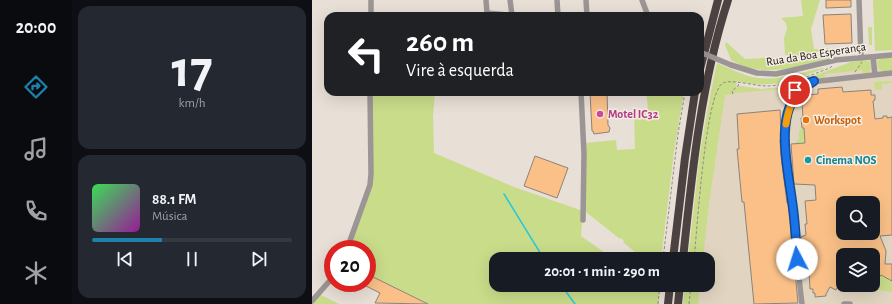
<!DOCTYPE html>
<html lang="pt">
<head>
<meta charset="utf-8">
<style>
  body { margin:0; font-family:"Alegreya Sans",sans-serif; background:#242831; color:#f1f3f6; height:100vh; display:flex; flex-direction:column; font-size:15px; white-space:nowrap }
  * { box-sizing:border-box; margin:0 }
  p { font-size:13px; color:#9ea1a6 }
  .icon { flex:none; width:22px; height:22px; fill:none; stroke:currentColor; stroke-width:2; stroke-linecap:round; stroke-linejoin:round }
  .map { position:relative; flex:1; overflow:hidden }
  .side { display:flex; flex-direction:column; gap:6px; padding:6px; background:#0d0f14; width:240px }
  .side>* { flex:none }
  .top-card { position:absolute; left:12px; top:12px; width:380px; height:84px; border-radius:12px; box-shadow:0 4px 16px #0002; background:#202124; color:#fff; overflow:hidden }
  .controls { position:absolute; left:524px; top:196px; display:grid; gap:8px }
  .controls a { display:grid; place-items:center; width:44px; height:44px; border-radius:8px; background:#171b24; box-shadow:0 4px 16px #0002; font-size:20px }
  .speed { position:absolute; left:12px; top:240px; display:flex; gap:8px; font-size:20px; font-weight:700; text-align:center }
  .speed>* { display:grid; place-content:center; width:52px; height:52px; border-radius:50%; background:#171b24; box-shadow:0 4px 16px #0002; line-height:1 }
  .speed .limit { border:6px solid #d22; background:#fff; color:#111 }
  .pin { position:absolute; display:grid; place-items:center; width:34px; height:34px; color:#fff; margin:-17px; border:2px solid #fff; border-radius:50%; box-shadow:0 1px 4px #0007 }
  .me { position:absolute; width:44px; margin:-22px; rotate:355deg; stroke-linejoin:round; filter:drop-shadow(0 0 3px #0008) }
  .turn { display:flex; align-items:center; gap:14px; height:84px; padding:0 16px; font-size:18px }
  .turn .icon { width:52px; height:52px; stroke-width:2.5 }
  .turn b { display:block; font-size:28px; line-height:34px }
  .side .tile { flex:1; display:flex; flex-direction:column; justify-content:center; gap:6px; min-width:0; padding:0 14px; border-radius:12px; background:#242831 }
  .side .dial { align-items:center; gap:0 }
  .dial b { font-size:52px; line-height:1 }
  .song { display:flex; align-items:center; gap:12px }
  .cover { width:48px; height:48px; border-radius:6px; background:linear-gradient(135deg,hsl(130 70% 55%),hsl(300 70% 35%)) }
  .played { height:4px; border-radius:2px; background:linear-gradient(90deg,#1c81ab 35%,#363941 35%) }
  .keys { display:flex; justify-content:space-around; direction:ltr }
  .trip { position:absolute; left:177px; top:252px; width:226px; height:40px; border-radius:12px; background:#171b24; box-shadow:0 4px 16px #0002; font-weight:700; line-height:40px; text-align:center }
  main { display:flex; flex:1; min-height:0 }
  .tab-bar { display:flex; flex-direction:column; width:72px; justify-content:space-around; align-items:center; background:#090b0e; color:#9ea1a6 }
  .tab-bar .icon { width:28px; height:28px }
  .tab-bar .current { color:#1c81ab }
  .tab-bar b { font-size:18px; color:#f1f3f6 }
  .map>svg:first-child { display:block }
  .commercial { fill:#e1d5c1; fill-rule:evenodd }
  .green { fill:#c9dc8a }
  .lines { fill:none; stroke-linecap:round; stroke-linejoin:round }
  .stream { stroke:#27c8d9; stroke-width:1.5 }
  .building { fill:#fac087; stroke:#8b837b; fill-rule:evenodd }
  .path { stroke:#918a84; stroke-width:1; stroke-dasharray:3 2; stroke-linecap:butt }
  .minor { stroke:#9b9595; stroke-width:5.5 }
  .highway { stroke:#4d4242; stroke-width:8 }
  .minor-bridge { stroke:#9b9595; stroke-width:5.5 }
  .route-casing { stroke:#114b97; stroke-width:10 }
  .route { stroke:#1a73e8; stroke-width:7 }
  .slow { stroke:#f59e0b; stroke-width:7 }
  .hotel-dot { fill:#d1479c; stroke:#f5ece3; stroke-width:1.5 }
  .food-dot { fill:#e8710a; stroke:#f5ece3; stroke-width:1.5 }
  .culture-dot { fill:#0f9aa8; stroke:#f5ece3; stroke-width:1.5 }
  .labels { text-anchor:middle; stroke-width:3; stroke-linejoin:round; paint-order:stroke }
  .street-label { font-size:12px; fill:#1e1a17; stroke:#f5ece3 }
  .hotel-label { font-size:12px; font-weight:bold; fill:#b23c85; stroke:#f5ece3; text-anchor:start }
  .food-label { font-size:12px; font-weight:bold; fill:#c56008; stroke:#f5ece3; text-anchor:start }
  .culture-label { font-size:12px; font-weight:bold; fill:#0d838f; stroke:#f5ece3; text-anchor:start }
</style>
</head>
<body>
<main>
<nav class="tab-bar">
<b>20:00</b>
<svg class="icon current" aria-label="directions" viewBox="0 0 24 24"><path d="M12 3l9 9-9 9-9-9zM9 14v-3h6M13 9l2 2-2 2"/></svg>
<svg class="icon" aria-label="music" viewBox="0 0 24 24"><path d="M9 18V5l10-2v13"/><circle cx="6" cy="18" r="3"/><circle cx="16" cy="16" r="3"/></svg>
<svg class="icon" aria-label="phone" viewBox="0 0 24 24"><path d="M5 4h4l2 5-3 2q2 4 5 5l2-3 5 2v4C11 20 4 13 5 4z"/></svg>
<svg class="icon" aria-label="climate" viewBox="0 0 24 24"><path d="M12 3v18M4 7l16 10M4 17L20 7"/></svg>
</nav>
<section class="side">
<div class="tile dial"><b>17</b><p>km/h</p></div>
<div class="tile">
<div class="song"><i class="cover"></i><div><b>88.1 FM</b><p>Música</p></div></div>
<div class="played"></div>
<div class="keys"><svg class="icon" aria-label="previous" viewBox="0 0 24 24"><path d="M18 5L8 12l10 7zM5 5v14"/></svg><svg class="icon" aria-label="pause" viewBox="0 0 24 24"><path d="M8 5v14M16 5v14"/></svg><svg class="icon" aria-label="next" viewBox="0 0 24 24"><path d="M6 5l10 7-10 7zM19 5v14"/></svg></div>
</div>
</section>
<div class="map">
<svg width="580" height="304" viewBox="0 0 580 304">
  <rect width="100%" height="100%" fill="#e8dfd6"/>
  <path class="commercial" d="M580 57V304H378L380 285H396V259H383L405 95 417 84 449 89 471 87 549 59ZM531 203H561V233H531ZM531 255H561V285H531Z"/>
  <path class="green" d="M489 0H508L499 29 502 49 537 48 511 52H504L502 55 476 56 473 54 472 38 475 29 474 23 469 18 491 16Z
    M561 0H580V50L563 51Z
    M556 27H560V45H557Z
    M414 42 433 59 469 57 471 61 475 63 529 55C493 64 453 81 419 60L413 45Z
    M580 57V71L571 72 566 68 565 62 569 58Z
    M549 60H553L558 62 559 68 556 73 551 74 550 70 513 74V77L496 80 473 93V89L421 93V90L427 86 449 89 471 87 539 62 548 61Z
    M405 63C417 68 428 74 440 77 463 82 487 73 510 68H513C483 80 458 90 425 81L424 86 420 91 421 94 413 95 397 204 391 259H376L388 153 395 112Z
    M580 81V83L570 84V89L563 90 562 82Z
    M59 92H123L121 116 122 153 202 187 271 211 269 236 302 259H184V285H347L346 288 348 289 346 304H112L113 302 55 274V249H35L58 185Z
    M334 92H372L362 152 349 259H331L311 242 312 241 309 238 308 239 274 212 273 143 304 140 305 150 323 149 322 113H336L335 99Z
    M490 128H492L493 143 484 144V141L487 139V131Z
    M569 274 580 281V292L562 289 549 290 561 285Z
    M373 285H388L386 304H371Z
    M7 294 27 304H0V302Z"/>
  <g class="lines">
    <path class="stream" d="M192 194 232 259
      M249 285 263 304"/>
  </g>
  <path class="building" d="M514 0H539V7L514 8Z
    M539 14 540 43 513 44 511 15Z
    M530 87 531 92 559 90V95H563V100L561 101 563 119 571 118V116H575V118L580 117V235L568 236 574 251 573 264H580V281L569 275 561 285 550 290 538 291 525 288 524 290 518 287 514 294V296L503 297V293H501V289H498L496 255 489 237 494 235 493 224H495L493 201 504 200 503 185 482 184 479 144 493 143 492 128H490L489 118H491L490 102H495L494 95 506 94V89ZM531 203H561V233H531ZM531 255H561V285H531Z
    M278 92H295L296 125 298 128 297 132 282 134 281 131H280Z
    M468 110 469 128V140H468L469 156 475 203H476L477 210 486 303 442 304 432 202H430L425 149H427L425 114Z
    M223 156 256 168 245 198 212 186Z
    M55 274 116 304 63 303 68 293 48 283H55Z"/>
  <g class="lines">
    <path class="path" d="M543 72 550 62
      M421 94 420 91 426 86 427 83
      M351 259 366 134 373 92
      M382 259C385 234 393 92 411 83 419 79 444 86 454 86 476 86 498 75 518 68L520 66
      M346 304 348 285
      M377 304 379 285"/>
    <path class="minor" d="M174 0 175 13 205 16
      M198 0 200 15
      M245 0 246 16
      M274 0 275 16
      M330 0 336 16
      M547 0 549 58
      M59 16V0
      M561 57 563 75
      M419 65 445 73 464 74 524 60 580 55
      M499 82 580 73
      M269 92 272 154 271 220
      M475 94 489 86
      M35 249 58 185 59 174 58 92
      M0 301 21 277
      M490 304C486 273 484 241 481 210 478 177 461 116 489 89 493 86 498 84 502 81
      M532 304H538"/>
    <path class="highway" d="M388 69 406 0
      M361 259 373 158 383 92
      M371 259C380 172 389 83 416 0
      M356 304 358 285
      M366 304 368 285"/>
    <path class="minor-bridge" d="M388 52 419 65"/>
  </g>
  <g class="lines">
    <defs>
      <path id="route" d="M483 90 493 84 502 81C498 84 493 86 489 89 462 115 476 169 480 201 483 220 484 239 485 259"/>
    </defs>
    <use href="#route" class="route-casing"/>
    <use href="#route" class="route"/>
    <path class="slow" d="M474 124C476 111 481 95 492 87"/>
  </g>
  <circle class="hotel-dot" cx="288" cy="114" r="4"/>
  <circle class="food-dot" cx="494" cy="120" r="4"/>
  <circle class="culture-dot" cx="496" cy="160" r="4"/>
  <g class="labels">
    <g class="street-label">
      <text transform="translate(504 54) rotate(-9)" y="4">Rua da Boa Esperança</text>
    </g>
    <g class="hotel-label">
      <text x="296" y="118">Motel IC32</text>
    </g>
    <g class="food-label">
      <text x="502" y="124">Workspot</text>
    </g>
    <g class="culture-label">
      <text x="504" y="164">Cinema NOS</text>
    </g>
  </g>
</svg>
<div class="controls">
<a><svg class="icon" aria-label="search" viewBox="0 0 24 24"><circle cx="10" cy="10" r="6"/><path d="M15 15l6 6"/></svg></a>
<a><svg class="icon" aria-label="layers" viewBox="0 0 24 24"><path d="M12 4l9 5-9 5-9-5zM3 14l9 5 9-5"/></svg></a>
</div>
<div class="speed"><div class="limit">20</div></div>
<div class="pin" style="left:483px;top:90px;background:#d93025"><svg class="icon" aria-label="arrive" viewBox="0 0 24 24"><path d="M6 21V4h12l-3 4 3 4H6"/></svg></div>
<svg class="me" style="left:485px;top:259px" viewBox="-20 -20 40 40"><circle r="19" fill="#fff"/><path d="M0-13L10 11 0 6-10 11z" fill="#1a73e8"/></svg>
<div class="trip">20:01 · 1 min · 290 m</div>
<div class="top-card">
<div class="turn"><svg class="icon" aria-label="left" viewBox="0 0 24 24"><path d="M17 20v-9H6M10 6l-5 5 5 5"/></svg><div><b>260 m</b>Vire à esquerda</div></div>
</div>
</div>
</main>
</body>
</html>
